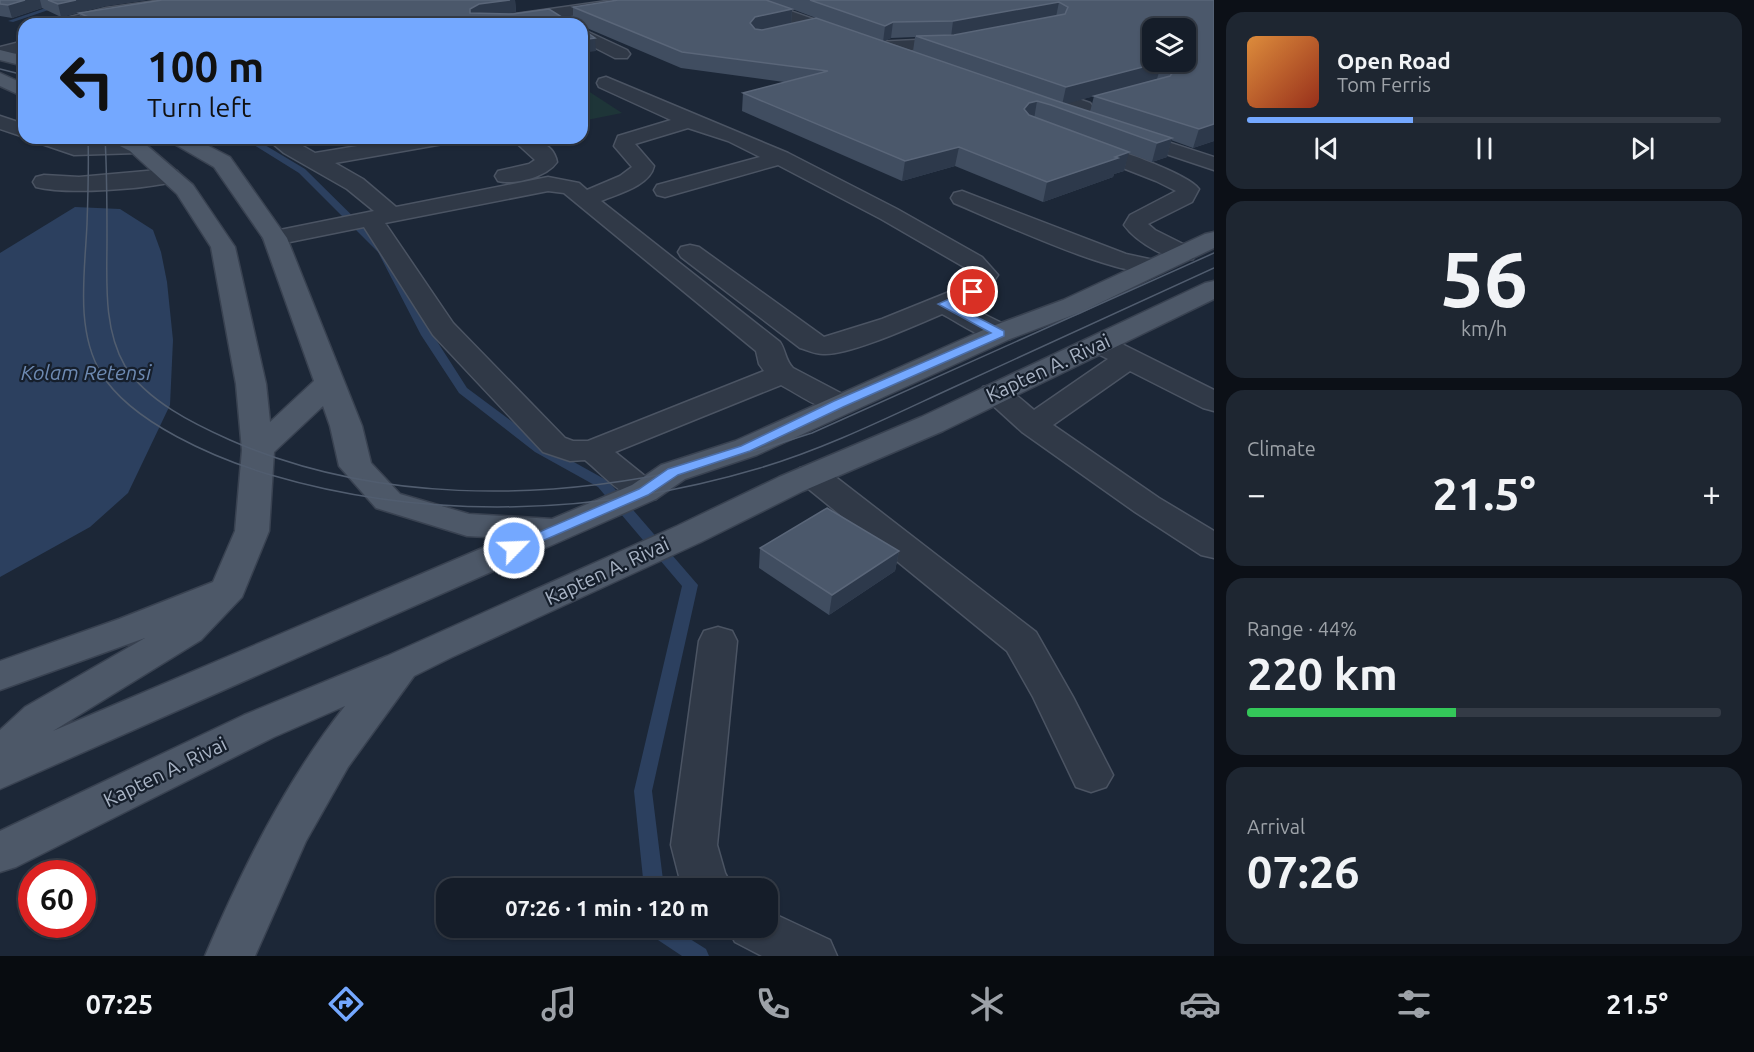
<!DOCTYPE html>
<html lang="en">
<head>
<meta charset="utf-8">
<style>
  body { margin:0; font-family:Ubuntu,sans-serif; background:#1e2631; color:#f1f3f6; height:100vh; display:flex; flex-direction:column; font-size:22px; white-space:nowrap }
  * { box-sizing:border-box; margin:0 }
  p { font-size:20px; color:#9da2a8 }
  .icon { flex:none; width:33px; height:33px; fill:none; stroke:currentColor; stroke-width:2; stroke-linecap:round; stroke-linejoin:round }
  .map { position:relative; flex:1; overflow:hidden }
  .side { display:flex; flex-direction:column; gap:12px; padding:12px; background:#0c1017; width:540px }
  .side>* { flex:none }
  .guide { position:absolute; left:18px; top:18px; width:570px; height:126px; border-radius:18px; box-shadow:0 2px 4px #0004,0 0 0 2px #343b46; background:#74a8ff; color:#111; overflow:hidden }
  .tools { position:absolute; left:1142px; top:18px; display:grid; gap:12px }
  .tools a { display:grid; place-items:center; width:54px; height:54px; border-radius:12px; background:#151d29; box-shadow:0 2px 4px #0004,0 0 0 2px #343b46; font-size:30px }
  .speed { position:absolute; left:18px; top:860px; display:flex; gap:12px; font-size:30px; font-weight:700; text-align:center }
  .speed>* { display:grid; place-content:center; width:78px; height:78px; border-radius:50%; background:#151d29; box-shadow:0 2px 4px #0004,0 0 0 2px #343b46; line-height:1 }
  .speed .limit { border:9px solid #d22; background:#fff; color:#111 }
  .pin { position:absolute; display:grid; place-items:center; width:51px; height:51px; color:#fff; margin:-26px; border:3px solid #fff; border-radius:50%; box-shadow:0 2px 6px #0007 }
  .me { position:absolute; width:66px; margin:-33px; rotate:66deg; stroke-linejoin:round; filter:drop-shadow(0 0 4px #0008) }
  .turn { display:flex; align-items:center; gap:21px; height:126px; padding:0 30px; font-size:27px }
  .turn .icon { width:78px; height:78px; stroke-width:2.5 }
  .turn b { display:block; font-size:42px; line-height:51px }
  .big { font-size:45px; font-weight:700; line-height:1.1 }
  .side .widget { flex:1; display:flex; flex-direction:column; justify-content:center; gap:9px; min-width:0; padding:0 21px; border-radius:18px; background:#1e2631 }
  .side .dial { align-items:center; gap:0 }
  .dial b { font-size:78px; line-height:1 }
  .song { display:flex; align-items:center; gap:18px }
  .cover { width:72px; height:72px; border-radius:9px; background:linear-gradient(135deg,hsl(30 70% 55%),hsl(10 70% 35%)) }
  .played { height:6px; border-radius:3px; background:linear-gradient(90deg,#74a8ff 35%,#343b46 35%) }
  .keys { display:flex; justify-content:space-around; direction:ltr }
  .heat { display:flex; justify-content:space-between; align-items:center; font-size:33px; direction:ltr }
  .charge { height:9px; border-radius:4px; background:linear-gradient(90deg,#34c759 44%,#343b46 0) }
  .trip { position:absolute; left:436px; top:878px; width:342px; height:60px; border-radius:18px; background:#151d29; box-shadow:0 2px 4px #0004,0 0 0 2px #343b46; font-weight:700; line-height:60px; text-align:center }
  .dock { display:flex; height:96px; justify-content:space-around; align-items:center; background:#080c10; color:#9da2a8 }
  .dock .icon { width:42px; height:42px }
  .dock .on { color:#74a8ff }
  .dock b { font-size:27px; color:#f1f3f6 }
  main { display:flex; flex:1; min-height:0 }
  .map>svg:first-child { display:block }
  .green { fill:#1e3538 }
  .water { fill:#2c405f }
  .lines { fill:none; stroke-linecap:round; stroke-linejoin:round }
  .stream { fill:#2c405f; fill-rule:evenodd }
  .minor-casing { stroke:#4b5463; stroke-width:3 }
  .major-casing { stroke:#394251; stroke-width:3 }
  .minor { fill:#303947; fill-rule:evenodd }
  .major { fill:#4d5868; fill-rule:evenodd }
  .tram { stroke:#515d6f; stroke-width:1.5 }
  .wall { fill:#404d60; fill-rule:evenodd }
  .shaded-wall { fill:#2d394b }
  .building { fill:#4b586b; stroke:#5a6679; stroke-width:1.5; fill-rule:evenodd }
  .route { fill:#74a8ff; stroke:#4b6da6; stroke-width:1.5 }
  .labels { text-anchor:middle; stroke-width:4.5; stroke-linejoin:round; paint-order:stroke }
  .street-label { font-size:20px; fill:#a9b4c5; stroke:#161f2c }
  .water-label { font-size:21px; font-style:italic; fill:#6e8ab2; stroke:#161f2c }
</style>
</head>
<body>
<main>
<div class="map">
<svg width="1214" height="956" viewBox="0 0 1214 956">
  <rect width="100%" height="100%" fill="#1c2737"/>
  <path class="green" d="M582 87 622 113 582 121Z"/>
  <path class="water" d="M75 207 120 209 153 230 161 252 167 282 173 340 170 405 128 493 90 527 0 577V253Z"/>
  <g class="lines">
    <path class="stream" d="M69 0H78L13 22 8 21Z
      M243 138H253L305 169 386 249 433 335 467 388 545 446 608 481 698 585 652 791 664 888H644L634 791 682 586 598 487 535 452 459 393 421 335 378 252 299 173Z
      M649 927H671L706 949 709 956H682L652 936Z"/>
    <defs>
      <path id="minor" d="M163 0H204L196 5 106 18 80 24H61L60 22 62 19 106 8Z
        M614 0H655L647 5 514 24H472L480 19Z
        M736 0H759L850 32 852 36 850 40H838L738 3Z
        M582 29 627 50 630 54 627 58H615L582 41Z
        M959 38 965 39 968 43 965 47 874 52 868 51 865 47 868 43 874 42Z
        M24 41V51L0 57V47Z
        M606 77 788 153 897 209 982 257 998 275 982 298 965 305 1010 327 1014 333 1010 339C987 345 962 324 942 314 916 325 848 356 823 354 815 354 807 350 800 348L681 257 678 252 681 247 690 245 699 247 824 337 882 319 964 286 972 276 964 267 881 219 778 165 665 197 657 195 654 190 657 185 760 157 728 141 688 128 635 144 654 166C650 186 617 194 601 201L780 342C786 351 785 360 793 368L850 398 854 404 850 410C826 416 802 396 781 385L615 452 656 485 661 492 656 499C628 506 606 477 585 460L570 461 543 452 433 335 364 227 275 245 266 243 263 238 266 233 275 231 374 211 347 189 284 153 266 138H289L315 153 406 138H453L450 142 443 144 335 163 363 179 396 207 548 177 579 183 587 190 620 176 632 167 614 146 618 136 671 120 599 87 597 83 599 79ZM548 191 564 193 756 351 759 364 764 371 588 441H573L565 438 453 323 385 223Z
        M1027 81 1090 103 1093 107 1090 111 1083 113 1020 91 1018 87 1020 83Z
        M0 116 24 124V137L0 129Z
        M1125 128 1214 157V170L1118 138 1115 134 1118 130Z
        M33 138H63L76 143 137 141 144 143 147 147 144 151 137 153 74 155 36 142Z
        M511 138C529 138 553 140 557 162 547 177 515 185 498 181L495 176 498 171 529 164 535 160Z
        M1084 140C1106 145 1188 173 1199 189L1192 202 1148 224 1155 230 1193 249 1196 254 1193 259C1172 264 1136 242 1124 225L1130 215 1176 191 1156 181 1077 150 1074 146 1077 142Z
        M169 169 177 171 180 176 177 181C145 189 68 195 36 187L33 182 36 177 44 175 79 177Z
        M962 191 1126 254 1163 262 1167 267 1163 272C1126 282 995 220 954 203L951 198 954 193Z
        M1110 341 1120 343 1214 390V411L1203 408 1130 371 1053 425 1159 498 1214 531V558L1201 555 1135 512 1022 432 979 393 983 387C1005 381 1018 397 1034 410L1108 359 1100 355 1096 349 1100 343Z
        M812 465 824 468 1036 632 1073 697 1113 775 1106 787 1091 792 1076 787 1033 697 1007 651 800 482 796 475 800 468Z
        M718 627 732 631 737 641 717 845 725 873 733 888H682L671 845 699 641 704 631Z
        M768 911 830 940 837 956H762L735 942 727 927H768Z"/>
      <path id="major" d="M0 50 24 56V66L0 60Z
        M0 73 24 84V97L0 86Z
        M109 138H135L144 143 193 185 235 247 266 384 270 422 314 381 263 238 214 167 171 142 168 138H193L230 157 287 238 362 426 371 463 400 494 469 514 552 519 632 485 661 465 735 441 990 327 1063 300 1205 234 1214 232V248L1081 312 1010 339 757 455 685 479 656 499 0 789V730L25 707 145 638 0 690V661L119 619 213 582 235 531 242 450 236 384 211 247 177 194 130 151 112 142ZM323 406 330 426 339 466 376 508 467 536 506 538 53 731 201 640 242 597 269 531 274 452Z
        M1214 281V299L943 431 803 491 701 542 450 658 414 676 348 767 306 841 255 956H205C243 868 285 782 345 706L274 737 16 867 0 872V831L244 715 387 656 677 526 779 477 921 417 1205 283Z"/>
    </defs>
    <use href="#minor" class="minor-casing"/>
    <use href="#major" class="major-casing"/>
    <use href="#minor" class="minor"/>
    <use href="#major" class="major"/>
    <path class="tram" d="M0 69 24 75
      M88 138C89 167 88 196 87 224 85 271 75 330 101 373 131 423 217 459 271 475 430 522 602 515 760 468 827 448 889 417 952 388 1040 348 1127 308 1214 268
      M105 138C107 172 107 205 107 239 107 281 103 328 125 366 147 401 194 424 230 440 373 503 542 502 692 468 733 459 772 446 812 433L1214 253"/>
  </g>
  <path class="wall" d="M0 0H147L105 6 61 17 42 8 12 18 0 16Z
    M162 0H515L516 12 504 13 573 24H82L79 13Z
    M618 0H1214V141L1193 148 1171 140 1167 157 1152 162 1128 153 1124 171 1114 174 1113 177 1043 202 955 166 902 181 742 111 743 93 784 82 681 68 582 26V24H577L573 23V7ZM792 9 816 18 791 24ZM915 37 913 51 884 41 891 38ZM1094 96 1090 112 1065 104 1067 103Z
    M760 548 899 551 895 571 829 615 759 568Z"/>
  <path class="shaded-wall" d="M25 0H40L42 8 12 18 8 5Z
    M76 0H147L105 6 61 17 58 4Z
    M510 0H515L516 12 480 17 470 13V9L479 4Z
    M1059 2 1056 17 951 37 953 21Z
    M792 9 791 24 754 33 750 23 755 17Z
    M893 22 891 38 883 42 885 26Z
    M595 38 596 51 582 53V40Z
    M1162 62 1157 79 1062 105 1066 87Z
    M1037 101 1034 119 1025 121 1024 109 1029 103Z
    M1214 124V141L1193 148 1199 129Z
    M1172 138 1167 157 1152 162 1157 143Z
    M959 147 955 166 902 181 905 161Z
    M1129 152 1124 171 1114 174 1113 177 1043 202 1047 182Z
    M899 551 895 571 829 615 832 595Z"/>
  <path class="building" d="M0 0H25L8 5 0 4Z
    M48 0H76L58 4Z
    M162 0H510L479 4 470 9V13L513 14 549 9 573 24H105L79 13Z
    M618 0H766L792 9 755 17 750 23 755 29 762 30 816 18 1057 101 1172 138 1157 143 1051 105 1037 101 1029 103 1024 109 1029 115 1129 152 1115 157 1118 158 1047 182 959 147 905 161 743 93 828 71 682 52 573 7Z
    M810 0H1214V124L1199 129 1094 96 1170 76 1174 71 1170 64 1162 62 1066 87 916 36 954 35 1065 14 1068 7 1059 2 953 21 893 22 885 26ZM1152 28H1185V62H1152Z
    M582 29 595 38 582 40Z
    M827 508 899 551 832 595 760 548Z"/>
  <path class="route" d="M973 288 977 289V294L952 304 1004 331V336L843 407 750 451 678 475 648 495 519 551H509L507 548 509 545 639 489 668 469 741 446 834 401 991 333 938 304Z"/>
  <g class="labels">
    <g class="street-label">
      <text transform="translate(1048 368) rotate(-25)" y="7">Kapten A. Rivai</text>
      <text transform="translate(607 571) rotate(-25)" y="7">Kapten A. Rivai</text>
      <text transform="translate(165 772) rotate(-26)" y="7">Kapten A. Rivai</text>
    </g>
    <g class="water-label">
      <text x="86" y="380">Kolam Retensi</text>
    </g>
  </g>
</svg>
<div class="tools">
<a><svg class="icon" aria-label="layers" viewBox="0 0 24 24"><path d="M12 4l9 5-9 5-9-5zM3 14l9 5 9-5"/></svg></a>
</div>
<div class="speed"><div class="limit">60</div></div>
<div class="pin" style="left:973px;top:292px;background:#d93025"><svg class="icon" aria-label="arrive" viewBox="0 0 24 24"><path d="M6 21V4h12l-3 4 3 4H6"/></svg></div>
<svg class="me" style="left:514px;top:548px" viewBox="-20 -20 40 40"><circle r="17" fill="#74a8ff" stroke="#fff" stroke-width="3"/><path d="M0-11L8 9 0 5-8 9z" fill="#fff"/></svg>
<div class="trip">07:26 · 1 min · 120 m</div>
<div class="guide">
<div class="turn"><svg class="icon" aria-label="left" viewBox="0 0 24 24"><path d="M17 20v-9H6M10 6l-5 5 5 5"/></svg><div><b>100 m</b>Turn left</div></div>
</div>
</div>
<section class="side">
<div class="widget">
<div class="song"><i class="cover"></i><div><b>Open Road</b><p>Tom Ferris</p></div></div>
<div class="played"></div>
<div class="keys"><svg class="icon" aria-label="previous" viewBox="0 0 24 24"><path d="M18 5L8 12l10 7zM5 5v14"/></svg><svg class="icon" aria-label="pause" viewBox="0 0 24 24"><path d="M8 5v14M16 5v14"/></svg><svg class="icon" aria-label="next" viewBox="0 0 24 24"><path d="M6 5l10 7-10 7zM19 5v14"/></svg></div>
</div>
<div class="widget dial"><b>56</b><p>km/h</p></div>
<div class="widget"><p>Climate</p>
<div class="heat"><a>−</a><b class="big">21.5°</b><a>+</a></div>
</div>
<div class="widget"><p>Range · 44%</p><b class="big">220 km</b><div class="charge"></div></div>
<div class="widget"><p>Arrival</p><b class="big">07:26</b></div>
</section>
</main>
<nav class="dock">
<b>07:25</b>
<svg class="icon on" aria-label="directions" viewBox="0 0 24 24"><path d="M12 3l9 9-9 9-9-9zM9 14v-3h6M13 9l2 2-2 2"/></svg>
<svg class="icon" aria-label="music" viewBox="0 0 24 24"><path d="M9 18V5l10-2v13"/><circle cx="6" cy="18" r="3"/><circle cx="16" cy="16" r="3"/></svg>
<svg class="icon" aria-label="phone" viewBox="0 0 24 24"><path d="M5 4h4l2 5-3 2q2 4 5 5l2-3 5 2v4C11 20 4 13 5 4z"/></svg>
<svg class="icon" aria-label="climate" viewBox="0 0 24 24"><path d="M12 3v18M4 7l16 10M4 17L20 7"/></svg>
<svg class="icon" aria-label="car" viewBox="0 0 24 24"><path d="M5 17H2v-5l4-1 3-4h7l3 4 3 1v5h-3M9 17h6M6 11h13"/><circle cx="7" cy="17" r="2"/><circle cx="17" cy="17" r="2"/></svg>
<svg class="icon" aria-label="filters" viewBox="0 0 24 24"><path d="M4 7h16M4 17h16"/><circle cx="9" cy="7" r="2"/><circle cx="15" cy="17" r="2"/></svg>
<b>21.5°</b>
</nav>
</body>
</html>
